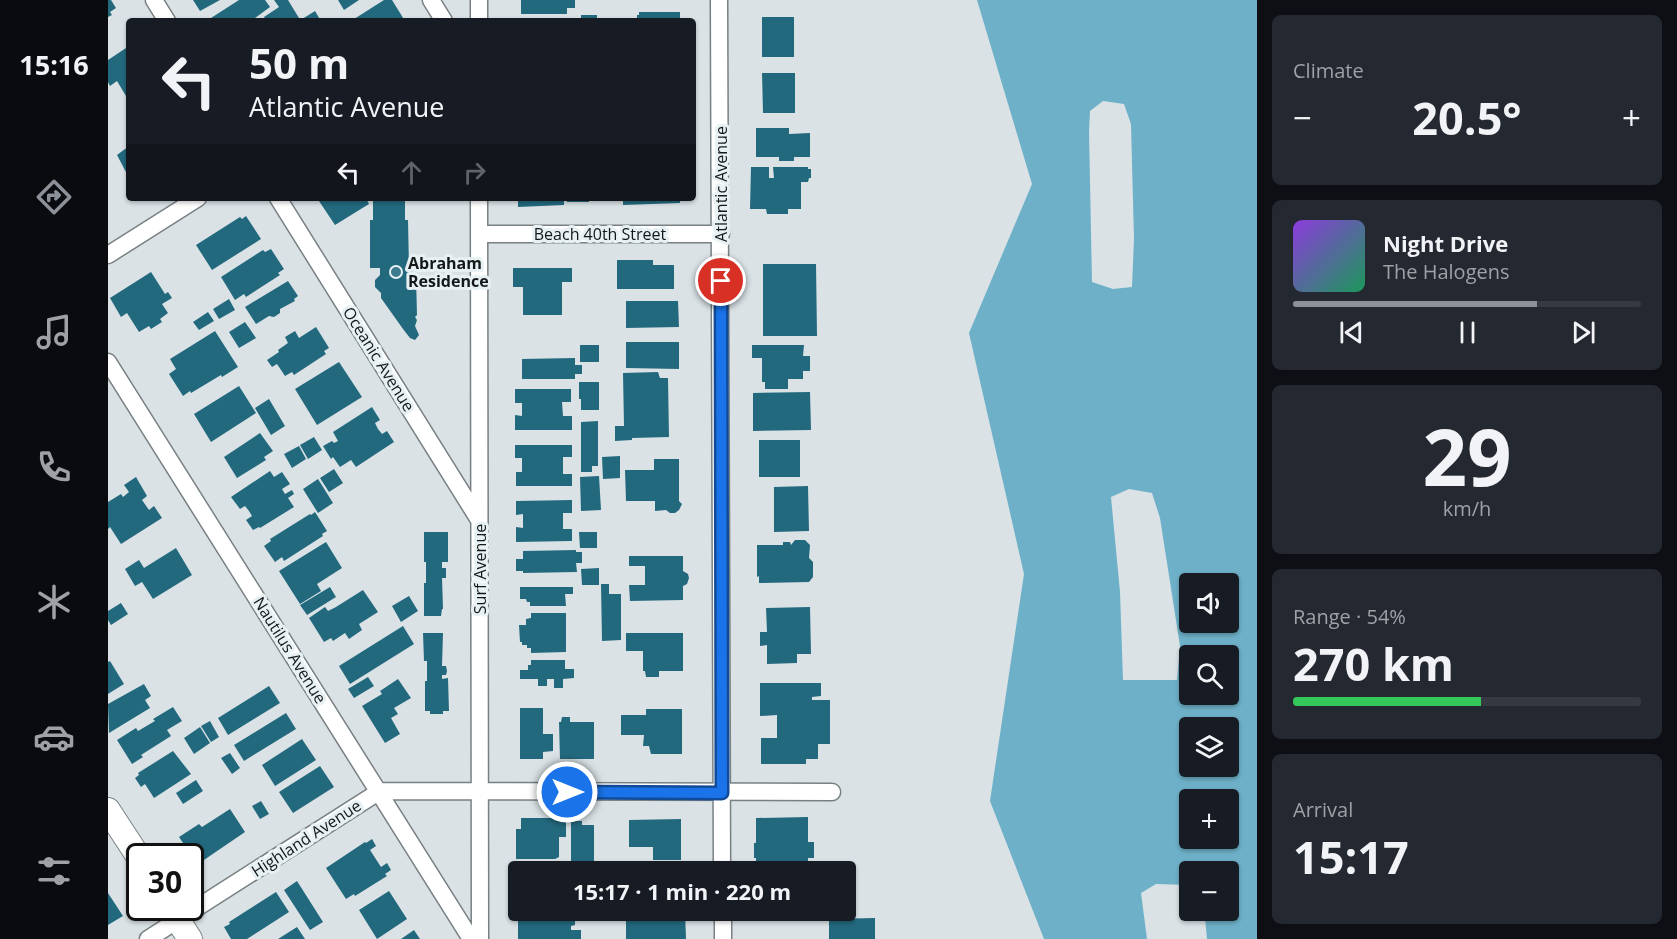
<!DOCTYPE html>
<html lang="en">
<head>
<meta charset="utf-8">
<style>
  body { margin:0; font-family:"Open Sans",sans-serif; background:#242831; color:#f1f3f6; height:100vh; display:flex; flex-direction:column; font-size:22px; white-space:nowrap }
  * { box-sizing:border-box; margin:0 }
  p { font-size:20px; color:#9ea1a6 }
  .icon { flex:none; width:33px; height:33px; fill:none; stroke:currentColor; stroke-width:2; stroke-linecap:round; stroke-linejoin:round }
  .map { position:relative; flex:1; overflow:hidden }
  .side { display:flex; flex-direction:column; gap:15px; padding:15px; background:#0d0f14; width:420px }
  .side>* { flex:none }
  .top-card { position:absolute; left:18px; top:18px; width:570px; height:183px; border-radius:6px; box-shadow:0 2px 4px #0004; background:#171b24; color:#f1f3f6; overflow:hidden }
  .buttons { position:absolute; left:1071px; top:573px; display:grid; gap:12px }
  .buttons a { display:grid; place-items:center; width:60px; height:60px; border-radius:6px; background:#171b24; box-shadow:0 2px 4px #0004; font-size:30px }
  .speed { position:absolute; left:18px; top:843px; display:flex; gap:12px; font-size:30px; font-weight:700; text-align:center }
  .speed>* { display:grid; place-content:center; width:78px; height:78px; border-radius:50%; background:#171b24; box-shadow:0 2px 4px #0004; line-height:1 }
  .speed .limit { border:3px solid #111; border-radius:9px; background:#fff; color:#111 }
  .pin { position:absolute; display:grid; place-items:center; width:51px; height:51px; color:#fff; margin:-26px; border:3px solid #fff; border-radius:50%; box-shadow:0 2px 6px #0007 }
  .me { position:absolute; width:66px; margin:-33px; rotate:90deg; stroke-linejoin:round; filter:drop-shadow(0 0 4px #0008) }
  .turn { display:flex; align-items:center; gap:21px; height:126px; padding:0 24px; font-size:27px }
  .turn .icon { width:78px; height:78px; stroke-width:2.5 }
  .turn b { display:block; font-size:42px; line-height:51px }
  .lanes { display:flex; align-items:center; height:57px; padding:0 24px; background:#0003; justify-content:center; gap:30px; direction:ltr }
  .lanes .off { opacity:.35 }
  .big { font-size:45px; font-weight:700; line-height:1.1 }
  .side .widget { flex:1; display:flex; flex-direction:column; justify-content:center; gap:9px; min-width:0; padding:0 21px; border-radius:9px; background:#242831 }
  .side .dial { align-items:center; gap:0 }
  .dial b { font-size:78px; line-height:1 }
  .song { display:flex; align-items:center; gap:18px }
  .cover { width:72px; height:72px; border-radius:9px; background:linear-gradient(135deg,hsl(270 70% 55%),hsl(150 70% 35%)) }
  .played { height:6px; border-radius:3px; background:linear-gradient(90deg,#8c9099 70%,#363941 70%) }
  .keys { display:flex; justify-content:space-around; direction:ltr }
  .heat { display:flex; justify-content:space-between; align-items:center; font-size:33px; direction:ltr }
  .charge { height:9px; border-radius:4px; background:linear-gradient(90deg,#34c759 54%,#363941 0) }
  .trip { position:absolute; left:400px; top:861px; width:348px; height:60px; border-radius:6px; background:#171b24; box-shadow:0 2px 4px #0004; font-weight:700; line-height:60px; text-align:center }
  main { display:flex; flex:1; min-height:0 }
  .tab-bar { display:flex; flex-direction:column; width:108px; justify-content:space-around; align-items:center; background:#090b0e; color:#9ea1a6 }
  .tab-bar .icon { width:42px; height:42px }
  .tab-bar .on { color:#8c9099 }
  .tab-bar b { font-size:27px; color:#f1f3f6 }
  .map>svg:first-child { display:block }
  .water { fill:#6db0c7; fill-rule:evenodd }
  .pier { fill:#dae2e6 }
  .building { fill:#23697e }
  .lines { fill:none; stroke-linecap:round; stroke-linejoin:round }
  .street-casing { stroke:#788083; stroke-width:19 }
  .secondary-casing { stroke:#788083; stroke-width:26 }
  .street { stroke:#fff; stroke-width:16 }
  .secondary { stroke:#fff; stroke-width:24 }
  .route-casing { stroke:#114b97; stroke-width:15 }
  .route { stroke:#1a73e8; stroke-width:10 }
  .poi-dot { fill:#3b7a8f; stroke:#e7f0f3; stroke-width:2 }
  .labels { text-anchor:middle; stroke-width:6; stroke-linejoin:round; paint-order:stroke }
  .street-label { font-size:16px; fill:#151819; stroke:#e7f0f3 }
  .poi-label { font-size:16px; font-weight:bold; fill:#151819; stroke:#e7f0f3; text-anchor:start }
</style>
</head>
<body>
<main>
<nav class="tab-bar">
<b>15:16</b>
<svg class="icon on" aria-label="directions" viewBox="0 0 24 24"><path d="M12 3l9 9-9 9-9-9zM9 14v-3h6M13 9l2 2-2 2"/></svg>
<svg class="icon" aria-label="music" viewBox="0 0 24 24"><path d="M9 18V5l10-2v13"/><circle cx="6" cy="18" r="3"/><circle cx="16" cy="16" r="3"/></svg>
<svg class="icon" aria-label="phone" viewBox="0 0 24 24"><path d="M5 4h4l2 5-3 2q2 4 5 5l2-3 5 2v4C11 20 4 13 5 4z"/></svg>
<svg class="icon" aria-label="climate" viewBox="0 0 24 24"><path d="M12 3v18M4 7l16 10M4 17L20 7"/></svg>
<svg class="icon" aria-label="car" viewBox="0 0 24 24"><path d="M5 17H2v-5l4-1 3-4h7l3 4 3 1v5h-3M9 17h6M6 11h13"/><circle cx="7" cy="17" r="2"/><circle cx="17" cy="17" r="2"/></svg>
<svg class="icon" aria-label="filters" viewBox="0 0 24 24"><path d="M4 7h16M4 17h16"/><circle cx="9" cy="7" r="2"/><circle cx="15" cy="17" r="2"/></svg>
</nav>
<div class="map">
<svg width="1149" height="939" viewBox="0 0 1149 939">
  <rect width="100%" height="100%" fill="#dae2e6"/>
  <path class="water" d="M869 0H1149V939H936L882 801 916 574 861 333 924 184ZM1082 584H1120V622H1082ZM1082 656H1120V694H1082ZM1082 728H1120V766H1082ZM1082 800H1120V838H1082ZM1082 872H1120V910H1082Z"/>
  <path class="pier" d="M995 101 1016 104 1023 124 1026 239 1024 287 1005 289 984 282 981 132 982 111Z
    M1021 489 1044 493 1052 518 1072 646 1069 680H1015L1012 592 1003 497Z
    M1048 884 1081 885 1082 910 1094 911 1097 918 1099 939H1039L1033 893Z"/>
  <path class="building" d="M0 0H3L8 8 2 12 4 15 0 17Z
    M85 0H112L92 11Z
    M131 0H157L162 7 143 21H101L104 19 103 18Z
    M166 0H180L191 18 186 21H158L156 17 171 7Z
    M230 0H251L236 10Z
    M276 0H284L297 21H243Z
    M413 0H467V8H459V14H413Z
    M207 11 213 21H191Z
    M531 12H572V21H529V15H531Z
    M473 15H489V21H473Z
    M654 17H686V57H654Z
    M21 46V94L18 96 9 81 2 86 0 82V60Z
    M654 73H687V113H655Z
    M648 128H681V134L702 133V157H686V161H671V157H648Z
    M21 146V173L19 174 9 155Z
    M643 167H661V178H666L665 167H700V169H703V178H701L700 182H693V209H680V214H659L658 209H642Z
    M209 198H261L259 200 261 204 227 225Z
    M265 198H297V220H300L301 268 308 276 309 315 307 317 309 320 307 326 311 335 307 340 302 338 295 329 273 298V293L267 287V280L272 275V268H262V220H265Z
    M410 198H456V205L410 207Z
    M459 198H481V202H459Z
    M515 198H572V203L515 205Z
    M138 216 153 239 104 270 88 245 132 217 134 219Z
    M163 249 176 269 170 273 172 275 138 297 136 294 127 300 113 277 155 250 157 252Z
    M509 260H545V265H566V289H509Z
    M655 264H708L709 336H655Z
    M405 268H464V282H454V315H415V287H405Z
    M43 272 57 294 60 292 64 298 54 304 60 313 52 319 54 322 43 329 41 326 31 332 19 313 13 317 2 298Z
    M180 281 190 296 186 299 187 301 172 309V313L166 317 161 316 148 324 137 307Z
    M121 299 127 310 111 319 105 309Z
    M518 301H570L571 327 518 328Z
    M100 312 106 321 91 330 85 322Z
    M137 322 148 338 131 348 121 332Z
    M208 327 221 348 216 351 218 354 186 375 184 372 177 376 169 364 164 367 159 360 171 352 170 350 180 343 177 337 187 331 191 338Z
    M107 331 130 367 114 377 113 375 83 393 82 391 75 396 61 374 68 369 62 359Z
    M518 342H571V369L518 368Z
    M472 345H491V362H472Z
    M644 345H696L695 356H702V371H695V379H680V389H657V382H654V358H644Z
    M467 358V365H474V374H467V379H414V359Z
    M231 362 254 397 209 425 187 389Z
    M550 372 552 378H560L561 437 524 438V440L507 441V426H516L515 373Z
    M471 382H491V410H473V399H471Z
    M131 386 148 413 103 442 86 414Z
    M407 389H463V402H454L455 416H464V430H407V415L414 416V403H407Z
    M702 392 703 430 645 431V393Z
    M161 399 177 426 163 435 147 408Z
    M264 407 272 420 267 423 270 429 274 434 279 431 286 442 248 467 243 460 232 467 225 457 223 459 215 446 224 441 226 443 230 441 225 432Z
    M490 421V466H484V472H473V422Z
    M152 433 165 451 156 457 158 460 129 478 116 457Z
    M206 437 214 450 200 459 192 445Z
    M651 440H692V477H651Z
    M407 445H464V457H455V474H464V486H408V472H414V458H407Z
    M191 446 198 459 184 468 176 454Z
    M512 456V478L495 479 494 457Z
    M546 459H571V501L574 504 571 510 567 513H562L558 510 547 511V501H518L517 470H546Z
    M226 469 235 483 221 492 212 478Z
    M162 471 166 477 174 472 182 484 174 489 177 494 184 490 186 494 180 498 186 507 152 528 151 527 145 530 138 520 144 516 141 511 137 506 132 509 123 497Z
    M491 476 493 510 473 511 472 477Z
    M28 477 39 496 34 500 41 510 46 506 54 518 13 544 2 527 0 529V502L13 494 15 497 21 492 16 485Z
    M210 479 225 503 210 513 195 489Z
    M700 486 701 531 666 532V487Z
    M464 500V513H455V529H464V541L408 542V527L415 528V514L408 515V501Z
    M207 512 219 531 214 534 215 536 176 561 174 557 167 562 156 546 163 541 162 539 202 514 203 515Z
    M316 532H340V562H334V568H338V578H334L335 609H334L333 616H316V583H318V562H316Z
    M471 532H489V548H472Z
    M687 540H697L702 545 701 558 705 562V577L701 582 651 583V576L649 577V545H675V542H682L683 545Z
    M218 542 234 568 209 584 213 591 192 604 171 571Z
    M68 548 84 575 45 599 34 582 27 586 17 569 31 560 36 568Z
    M468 550V552H474V563H468L469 572 415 573V571H408V559H415V551Z
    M521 556H575V571L580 574 581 578 579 584 575 586V600L522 601 521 585H537V566H521Z
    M491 568V585H474L473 569Z
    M493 584H501V594H513V640L494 641Z
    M222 587 228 597 199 615 192 605Z
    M412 587H465V594H457L458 606H422V602H419L418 599H412Z
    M255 590 270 612 251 624 254 630 241 639 237 633 225 641 223 638 216 642 201 618 217 607 220 611 228 607Z
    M301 596 310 611 293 622 284 606Z
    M13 603 20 614 3 625 0 620V611Z
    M702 607 703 654H689V663L659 664V645L652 646V632H659L658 608Z
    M423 613H458V652L423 653V648H419V645H414V642H412L411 625H418V619L423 618Z
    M295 626 306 644 242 684 231 666Z
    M315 633H335L334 666H338L339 671 338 675H334V679L340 678 341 711H335V714H322V711H317V681H319V661H316Z
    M518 633H575V671H551V677H538L537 671H535V651H518Z
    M423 660H457V669H466V678L455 679V688H446V679H439V686H430V679H412V670H420V665H423Z
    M2 661 16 684 0 694V662Z
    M260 677 266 686 246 698 240 689Z
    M290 679 303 698 286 708 290 714 283 718 292 734 277 743 254 706 274 694 272 691Z
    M652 683H713V696L704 697V700H722V744H710V759H698V764H653V738H669V715L652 716Z
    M36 684 43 696 37 700 42 708 1 733 0 704Z
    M161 686 172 703 120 735 110 718Z
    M65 707 74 721 59 730 63 736 33 755 35 757 24 764 9 740 28 728 30 731 47 721 45 719Z
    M412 708H435V734H445V751L435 752V759H412Z
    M538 709H574V754H543L541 746H535L536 735H513V715H538Z
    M178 713 188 729 136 761 126 745Z
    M454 717H462V722H486V759H452L451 722H453Z
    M102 721 111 737 103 742 93 726Z
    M92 727 102 743 86 754 76 738Z
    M194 739 208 760 167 786 154 765Z
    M65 751 83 774 46 798 37 784 33 787 27 778 31 775 30 773Z
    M122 753 132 768 124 774 113 758Z
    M212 766 226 787 185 813 171 792Z
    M88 780 95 791 75 804 68 793Z
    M153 801 161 814 152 819 144 806Z
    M122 809 137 832 93 862 84 849 81 852 71 837 91 824 94 827Z
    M700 817V842H706V858H700V872H648V858H646V843H648V818Z
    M413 818H458V837H451V857L447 859H408V829H413Z
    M573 819V860H545V847H521V820Z
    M463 821H474V825H486V862H484V872H463Z
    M264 839 268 846 262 850 273 867 279 863 283 870 277 874 279 876 247 896 246 894 238 899 218 868 257 842 258 843Z
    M414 865H445V872H414Z
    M497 867H516V872H497Z
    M408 876H411V895H408Z
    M189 881 215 922 202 930 176 890Z
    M281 891 299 919 269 939 251 910Z
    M168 892 181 912 139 939H123L116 927 122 924 121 922Z
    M0 893 15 916 0 925Z
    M410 910H463V920H467V925L463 926V930H473V939H410Z
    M535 910H577L578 939H518V918H521L520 913 535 912Z
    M652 910H698V913L653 914Z
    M767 918V939H721V919Z
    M189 927 197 939H170Z
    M306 930 312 939H293Z"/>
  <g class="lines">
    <defs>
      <path id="street" d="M46 0 59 21
        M323 0 336 21
        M371 0V21
        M611 0 614 872
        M170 198 371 520
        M371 198 372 939
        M371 234H613
        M0 255 90 198
        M0 362 363 939
        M615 910V939
        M40 939 272 791 724 792"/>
      <path id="secondary" d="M0 810 32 859
        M62 908 82 939"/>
    </defs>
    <use href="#street" class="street-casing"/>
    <use href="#secondary" class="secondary-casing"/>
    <use href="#street" class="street"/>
    <use href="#secondary" class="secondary"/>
  </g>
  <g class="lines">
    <defs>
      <path id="route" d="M459 792 614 793 613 281"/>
    </defs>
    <use href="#route" class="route-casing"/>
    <use href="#route" class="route"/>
  </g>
  <circle class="poi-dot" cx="288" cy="272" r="6"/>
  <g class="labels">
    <g class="street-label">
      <text transform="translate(613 184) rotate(-90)" y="6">Atlantic Avenue</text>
      <text x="492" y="240">Beach 40th Street</text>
      <text transform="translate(271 359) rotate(58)" y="6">Oceanic Avenue</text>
      <text transform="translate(372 569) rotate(-90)" y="6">Surf Avenue</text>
      <text transform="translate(182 650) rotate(58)" y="6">Nautilus Avenue</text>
      <text transform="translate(198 838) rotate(-33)" y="6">Highland Avenue</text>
    </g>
    <g class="poi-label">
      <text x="300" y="269">Abraham<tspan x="300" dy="18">Residence</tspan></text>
    </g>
  </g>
</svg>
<div class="buttons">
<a><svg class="icon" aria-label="sound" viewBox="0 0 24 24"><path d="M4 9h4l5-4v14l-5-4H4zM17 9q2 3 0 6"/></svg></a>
<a><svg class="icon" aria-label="search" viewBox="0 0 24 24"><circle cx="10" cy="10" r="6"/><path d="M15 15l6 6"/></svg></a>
<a><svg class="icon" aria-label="layers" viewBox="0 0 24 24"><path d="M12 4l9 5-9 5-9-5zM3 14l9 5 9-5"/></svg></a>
<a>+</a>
<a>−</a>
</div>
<div class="speed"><div class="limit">30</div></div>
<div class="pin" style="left:613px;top:281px;background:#d93025"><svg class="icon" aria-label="arrive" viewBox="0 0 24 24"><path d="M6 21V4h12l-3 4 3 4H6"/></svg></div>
<svg class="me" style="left:459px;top:792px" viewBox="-20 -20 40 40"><circle r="17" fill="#1a73e8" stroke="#fff" stroke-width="3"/><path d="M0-11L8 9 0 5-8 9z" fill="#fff"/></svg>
<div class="trip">15:17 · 1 min · 220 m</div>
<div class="top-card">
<div class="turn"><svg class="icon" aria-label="left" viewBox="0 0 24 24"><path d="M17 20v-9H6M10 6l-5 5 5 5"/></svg><div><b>50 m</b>Atlantic Avenue</div></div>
<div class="lanes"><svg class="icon" aria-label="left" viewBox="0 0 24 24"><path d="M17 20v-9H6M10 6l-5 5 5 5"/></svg><svg class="icon off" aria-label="ahead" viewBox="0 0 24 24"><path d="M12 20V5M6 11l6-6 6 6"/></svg><svg class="icon off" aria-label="right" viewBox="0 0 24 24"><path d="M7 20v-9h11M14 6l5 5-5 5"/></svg></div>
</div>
</div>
<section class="side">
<div class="widget"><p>Climate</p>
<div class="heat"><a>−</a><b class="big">20.5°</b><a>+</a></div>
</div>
<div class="widget">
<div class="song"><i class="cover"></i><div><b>Night Drive</b><p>The Halogens</p></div></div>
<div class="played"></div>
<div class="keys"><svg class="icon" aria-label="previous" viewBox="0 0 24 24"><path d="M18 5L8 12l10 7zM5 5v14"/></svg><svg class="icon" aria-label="pause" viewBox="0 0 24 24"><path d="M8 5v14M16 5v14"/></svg><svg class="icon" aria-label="next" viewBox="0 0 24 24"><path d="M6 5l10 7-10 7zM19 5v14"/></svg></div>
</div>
<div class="widget dial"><b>29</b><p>km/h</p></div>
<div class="widget"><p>Range · 54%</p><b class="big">270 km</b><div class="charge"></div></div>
<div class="widget"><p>Arrival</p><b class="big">15:17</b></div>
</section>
</main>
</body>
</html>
